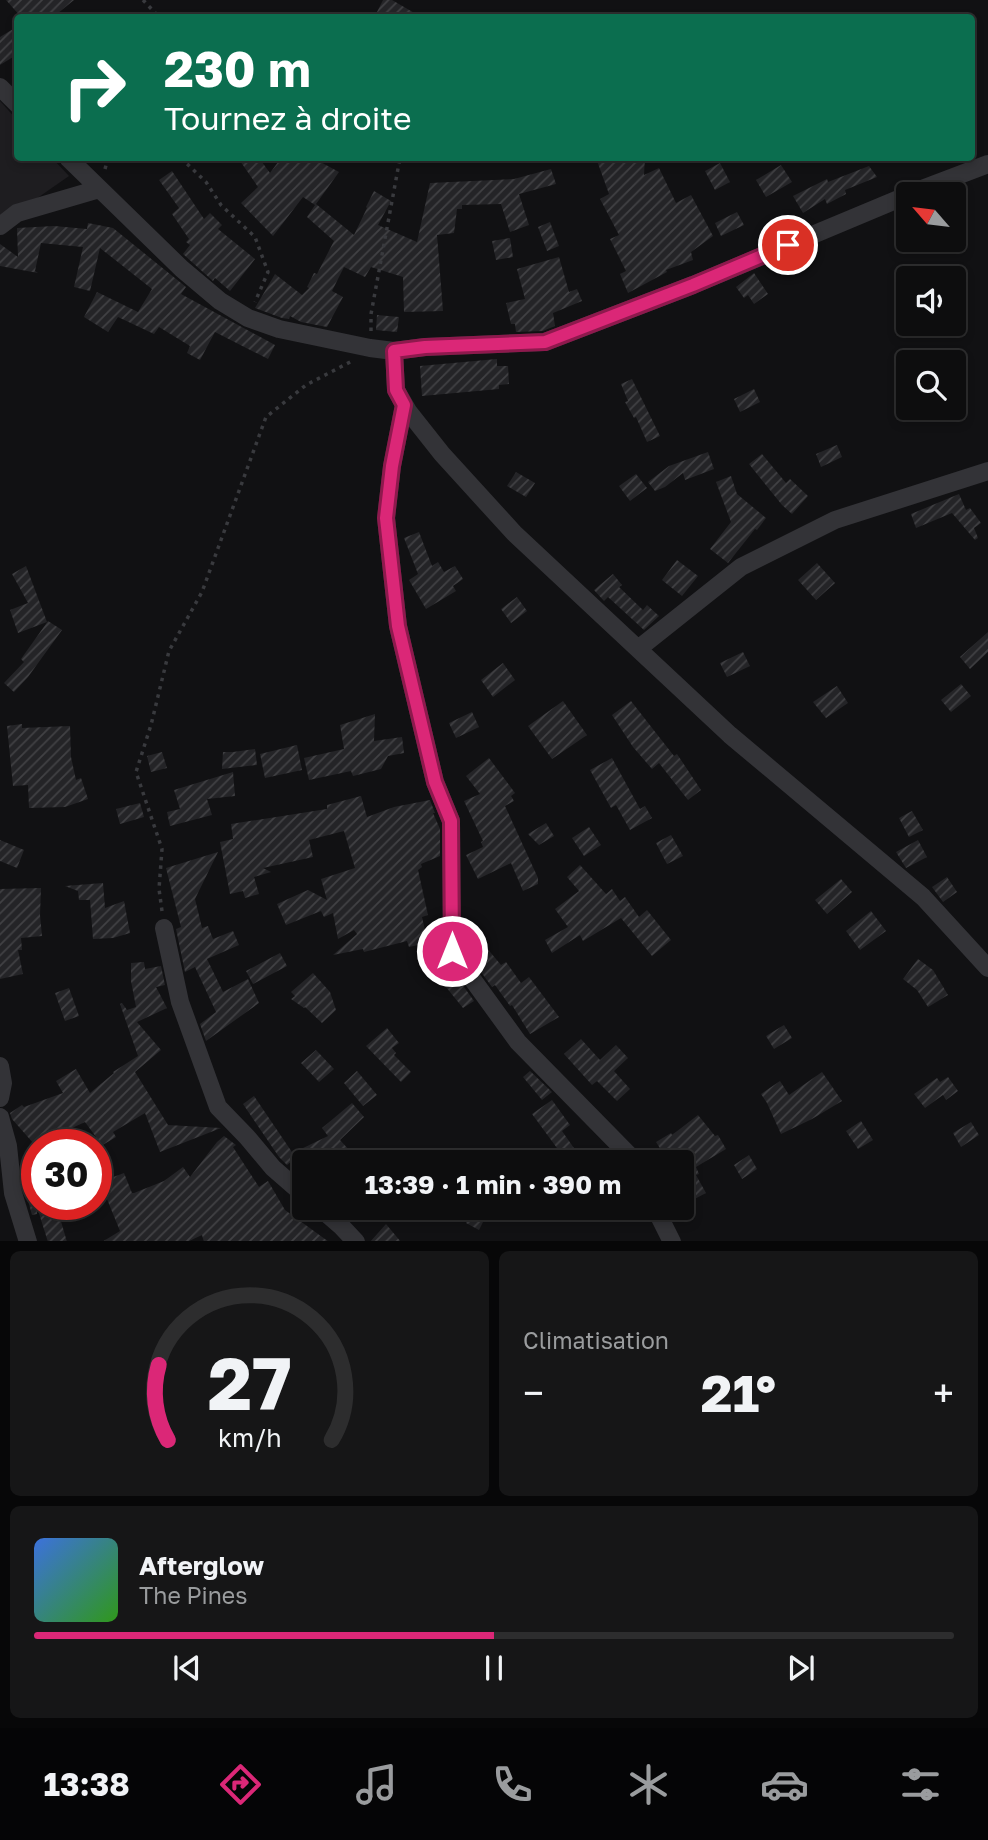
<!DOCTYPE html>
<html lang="fr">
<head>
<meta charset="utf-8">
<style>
  body { margin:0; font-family:"Golos Text",sans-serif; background:#161617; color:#f1f3f6; height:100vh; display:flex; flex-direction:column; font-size:26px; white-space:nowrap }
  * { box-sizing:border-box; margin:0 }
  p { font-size:23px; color:#9a9c9e }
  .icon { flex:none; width:38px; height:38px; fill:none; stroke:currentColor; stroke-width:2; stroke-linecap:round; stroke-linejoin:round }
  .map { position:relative; height:1241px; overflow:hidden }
  .sheet { display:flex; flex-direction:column; gap:10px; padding:10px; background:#070708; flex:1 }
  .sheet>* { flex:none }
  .top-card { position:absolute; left:14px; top:14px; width:961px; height:147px; border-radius:7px; box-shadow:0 4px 10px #0003,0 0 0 2px #2d2d2e; background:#0b6e4f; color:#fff; overflow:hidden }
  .needle { width:46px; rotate:298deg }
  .buttons { position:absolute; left:896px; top:182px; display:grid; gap:14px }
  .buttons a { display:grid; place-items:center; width:70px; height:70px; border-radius:7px; background:#0d0d0e; box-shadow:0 4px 10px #0003,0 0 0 2px #2d2d2e; font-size:35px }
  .speed { position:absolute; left:21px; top:1129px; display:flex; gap:14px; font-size:35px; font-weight:700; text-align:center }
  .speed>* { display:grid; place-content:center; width:91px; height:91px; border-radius:50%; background:#0d0d0e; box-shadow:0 4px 10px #0003,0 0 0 2px #2d2d2e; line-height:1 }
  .speed .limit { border:10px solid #d22; background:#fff; color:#111 }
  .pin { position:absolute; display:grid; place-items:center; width:60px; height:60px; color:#fff; margin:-30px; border:4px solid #fff; border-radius:50%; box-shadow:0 2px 7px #0007 }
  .me { position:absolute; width:77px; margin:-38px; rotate:0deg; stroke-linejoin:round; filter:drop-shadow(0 0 5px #0008) }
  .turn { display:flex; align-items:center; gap:24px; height:147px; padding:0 35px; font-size:32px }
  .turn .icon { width:91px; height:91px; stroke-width:2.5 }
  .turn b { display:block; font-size:49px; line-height:60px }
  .big { font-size:52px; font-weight:700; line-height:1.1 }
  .sheet .tile { flex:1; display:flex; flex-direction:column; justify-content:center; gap:10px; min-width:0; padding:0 24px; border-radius:10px; background:#161617 }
  .sheet .dial { align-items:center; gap:0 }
  .dial svg { height:182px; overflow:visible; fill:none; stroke:#2d2d2e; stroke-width:7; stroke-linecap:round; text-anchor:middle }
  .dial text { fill:#f1f3f6; stroke:none }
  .song { display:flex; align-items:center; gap:21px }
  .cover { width:84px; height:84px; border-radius:10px; background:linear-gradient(135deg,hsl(220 70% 55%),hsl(110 70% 35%)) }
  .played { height:7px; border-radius:4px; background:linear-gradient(90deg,#db2777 50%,#2d2d2e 50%) }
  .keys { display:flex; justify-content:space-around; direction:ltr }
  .heat { display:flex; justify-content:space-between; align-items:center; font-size:38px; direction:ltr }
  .sheet .tiles { flex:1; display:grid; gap:10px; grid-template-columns:1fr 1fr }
  .tile:last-child { grid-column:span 2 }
  .trip { position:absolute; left:292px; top:1150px; width:402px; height:70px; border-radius:7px; background:#0d0d0e; box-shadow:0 4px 10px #0003,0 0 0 2px #2d2d2e; font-weight:700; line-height:70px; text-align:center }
  .dock { display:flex; height:112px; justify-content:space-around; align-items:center; background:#050506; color:#9a9c9e }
  .dock .icon { width:49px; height:49px }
  .dock .current { color:#db2777 }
  .dock b { font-size:32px; color:#f1f3f6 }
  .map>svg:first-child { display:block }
  .built { fill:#1e1d20 }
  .building { fill:url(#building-hatch) }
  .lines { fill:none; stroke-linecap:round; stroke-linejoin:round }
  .path { stroke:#393a3e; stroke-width:3.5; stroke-dasharray:3.5 5; stroke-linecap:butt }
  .minor { stroke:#333337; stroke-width:18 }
  .route-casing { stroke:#8e194d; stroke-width:18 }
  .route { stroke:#db2777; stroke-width:12 }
</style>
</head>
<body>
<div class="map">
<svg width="988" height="1242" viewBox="0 0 988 1242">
  <defs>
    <pattern id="building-hatch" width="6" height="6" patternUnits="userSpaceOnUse" patternTransform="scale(1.75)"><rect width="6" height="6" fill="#242427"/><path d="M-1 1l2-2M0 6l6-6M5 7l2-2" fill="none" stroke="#414144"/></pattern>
  </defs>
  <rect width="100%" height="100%" fill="#111113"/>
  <path class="built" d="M0 101 17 120 18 158H52L69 176 0 224Z"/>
  <path class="building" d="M6 0H74L52 18H22Z
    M383 0H392L423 18H374Z
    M18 26V54L0 65V37Z
    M238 158H259L270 173 281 158H313L339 172 316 204 354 235 367 208 366 207 374 191 391 201 378 225 417 242 430 183 516 179H514L551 169 556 184 519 194 529 225 510 232 501 204 462 205V209H457L454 233 437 235 443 311 404 312 403 277 371 267 365 277 344 267 332 291 343 297 327 327 301 322 290 316 289 319 282 318 255 308 275 274 302 295 309 288 307 287 314 273 317 274 334 241 307 217 315 205 303 197 273 236 241 203 258 187Z
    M596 158H645L644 175 659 168 676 203 691 195 713 236 691 252 693 260 666 270 667 272 628 293 620 274 626 271 610 239 619 235 600 199 609 194Z
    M720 163 730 182 715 190 705 171Z
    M781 165 792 182 766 197 756 180Z
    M869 166 877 177 845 190 846 194 827 204 825 199 803 213 793 196 827 179 828 182Z
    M172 171 204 219 210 213 222 225 218 229 255 259 230 291 215 278 213 281 183 254 190 245 186 242 189 239 172 214 179 208 159 180Z
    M737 212 744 225 721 236 715 223Z
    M550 222 559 246 547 251 538 227Z
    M88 223 113 228 186 287 181 294 275 345 268 359 215 332 200 360 187 353 190 346 159 327 154 334 118 317 108 332 84 317 97 292 138 312 152 289 100 248 90 291 74 287 83 247 41 243 35 271 38 273 0 266V244L18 257 17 228 54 226 87 229Z
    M510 238 513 257 496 260 492 241Z
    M559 257 569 292 577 289 582 301 553 313 555 326 543 331 516 332 515 324H511L506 303 525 299 517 269Z
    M754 273 768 294 754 304 748 295 744 298 736 287Z
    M377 315 399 317 397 332 376 330Z
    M497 359V366H508L509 384 499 385V389L422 396 420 366Z
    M632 379 660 436 647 442 636 417 634 418 625 402 628 401 621 384Z
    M754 389 760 402 740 412 734 399Z
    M837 445 842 457 821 467 816 454Z
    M708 452 714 469 685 480 683 473 665 487 655 491 648 482 669 466Z
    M762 454 786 483 790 479 808 496 792 514 782 505 749 464Z
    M516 472 535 483 526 497 507 486Z
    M636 474 647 488 630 501 619 486Z
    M731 476 737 494 766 518 757 530 755 529 728 563 710 549 731 522 716 482Z
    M959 494 966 510 970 508 981 523 974 528 978 538 975 540 952 513 916 528 911 514Z
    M419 532 432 566 438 562 444 572 455 566 463 579 453 586 456 591 426 609 409 580 418 574 404 538Z
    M677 560 698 576 682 596 662 580Z
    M817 563 835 583 816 600 798 580Z
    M26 566 47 622 18 633 10 610 28 603 12 574Z
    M613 574 622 585 619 587 643 610 647 605 659 616 644 630 608 597 604 601 594 590Z
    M517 597 527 611 511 623 501 609Z
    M48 621 62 630 28 677 14 692 4 683 24 662 21 659Z
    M988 632V652L970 669 960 657Z
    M743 652 750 666 727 677 720 663Z
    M503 663 515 680 493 697 481 680Z
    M961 684 971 696 951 712 941 700Z
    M837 686 848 703 826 718 813 702Z
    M563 701 587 735 552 759 528 726Z
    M631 701 674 756 677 754 701 790 688 800 659 763 652 769 633 747 612 715Z
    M472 712 479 727 456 738 449 723Z
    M375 714 374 741 402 737 404 753 388 756 381 769 353 776 351 771 309 780 304 758 344 749 340 725Z
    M22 724V728L70 726 71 757 76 780 81 778 88 799 65 807 29 808 28 785 13 786 7 726Z
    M297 745 302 770 265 778 260 754Z
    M255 749 257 765 222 769 223 752H233Z
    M162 752 167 768 151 772 147 756Z
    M489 758 515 793 511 796 514 801 505 806 538 878V884L523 891 511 863 478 879 466 855 483 847 481 842 483 841 464 801 480 794 466 776Z
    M612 758 640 809 645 806 652 818 630 830 616 805 611 808 590 770Z
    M233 772 235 796 207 799 212 815 170 826 167 812 180 809 174 790Z
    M361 796 367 817 394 807 430 800 435 813H433L440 829V856L421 864 422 867 418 870 428 915 422 917 428 943 409 947 407 941 364 952 363 949 333 955 357 934 354 930 338 939 333 913 324 917 321 911 286 925 277 904 308 890 327 900 321 879 355 868 344 831 309 840 313 857 263 868 271 872 254 877 259 894 245 898 243 891 230 894 220 842 233 839 231 824 327 809V805Z
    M140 803 144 817 120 824 116 809Z
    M912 811 923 830 909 837 899 818Z
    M546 823 554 836 539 845 528 834Z
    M589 827 601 845 584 856 572 838Z
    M671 835 683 856 667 864 656 843Z
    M0 840 24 850 17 868 0 861Z
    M918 840 927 857 906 868 896 852Z
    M218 852 195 899 202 928 208 926 213 939 233 931 239 945 207 959 223 992 248 979 259 1003 206 1041 200 1024 216 1012 195 967 185 972 176 929 181 927 166 868Z
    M580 865 606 894 612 889 620 901 625 897 639 917 647 910 671 940 652 956 621 918 583 941 580 935 552 953 545 940 568 927 555 909 579 891 567 877Z
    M947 877 957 892 943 902 932 887Z
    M841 879 852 892 827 914 815 900Z
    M103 883 105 908 124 901 130 933 113 938 93 939 90 900H79L78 891 65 886Z
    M41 888 40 915 42 936 21 938 22 950H18L23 974 0 979V889Z
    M871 911 886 931 860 950 846 931Z
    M481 941 501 965 506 962 521 983 529 977 559 1017 530 1034 512 1005 510 1006 495 985 492 987 467 953Z
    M280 953 287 966 253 984 246 971Z
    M918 959 933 970 948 995 928 1007 917 990 903 979Z
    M144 962 145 969 161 966 165 985 156 987 167 1008 137 1022 161 1050 135 1072 168 1125 221 1128 160 1152 145 1113 113 1132 116 1137 96 1149V1137L85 1122 57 1135 55 1130 39 1144H34L12 1119 10 1113 22 1105 24 1107 63 1093 56 1081 76 1069 90 1093 114 1073 113 1072 138 1056 120 1004 122 1003 127 1010 136 1007 131 981V963Z
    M449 966 474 1001 463 1008 437 976Z
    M313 973 330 992 336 1010 322 1023 305 1007 304 1008 291 999 295 996 291 992Z
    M69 988 79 1016 65 1021 55 993Z
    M784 1025 792 1038 774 1049 766 1036Z
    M387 1028 399 1043 392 1048 396 1053 394 1055 411 1072 401 1082 366 1046Z
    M581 1039 600 1060 616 1045 628 1058 614 1071 630 1089 617 1101 597 1081 592 1085 564 1054Z
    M316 1050 334 1069 319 1082 301 1063Z
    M357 1071 377 1095 363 1106 344 1083Z
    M530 1071 552 1092 542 1100 523 1077Z
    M822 1072 842 1101 812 1119 781 1134 767 1103 761 1094 780 1081 789 1095Z
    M948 1077 958 1091 946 1100 943 1095 925 1108 914 1094 937 1078 940 1082Z
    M254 1096 296 1158 287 1165 279 1157 243 1104Z
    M552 1100 570 1125 562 1131 576 1151 565 1159 532 1114Z
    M352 1103 364 1117 340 1140 360 1162H304L299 1150 328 1136 322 1128Z
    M698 1115 715 1136 718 1135 726 1149 696 1167 699 1174 696 1175 706 1193 687 1203 682 1195V1152L668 1161 656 1142 671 1133 672 1135Z
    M861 1121 873 1140 858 1149 846 1131Z
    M971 1122 979 1135 961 1147 953 1133Z
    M224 1136 236 1145 233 1147 259 1187 268 1181 285 1210 329 1242H204L202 1235 187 1242H102L120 1231 100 1182 124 1173 132 1193H134L164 1181 183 1167 190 1177 217 1142Z
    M749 1155 757 1169 742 1179 734 1165Z
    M32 1183 37 1204H56L67 1242H48L37 1207V1214L32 1215 24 1186Z
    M474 1208H490L479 1230 466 1223Z
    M386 1224 401 1242H370Z"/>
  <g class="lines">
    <path class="path" d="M143 0 160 18
      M181 158 206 182 221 205 255 237 268 272 255 302
      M105 169 108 158
      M371 331V314L400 158
      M162 911 159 889 162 849 136 772 151 725 169 651 202 592 266 417 306 385 352 361"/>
    <path class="minor" d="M0 87 18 105
      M68 158 182 269 220 301 248 318 279 329 370 348 394 351 425 347 545 342 693 285 908 195
      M909 194 988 164
      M0 226 17 213 99 189
      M394 351 396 390 408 411 442 454 514 533 730 735 923 897 988 968
      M404 405 392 466 386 518 398 626 435 782 451 821 452 951 518 1042 630 1156 633 1162
      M638 649 741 567 835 520 988 471
      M164 928 180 1002 218 1107 247 1137 273 1168 304 1195
      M0 1066 3 1083 0 1098
      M0 1117 8 1146 13 1193 28 1242
      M320 1208 342 1227 356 1242
      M655 1208 672 1242"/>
  </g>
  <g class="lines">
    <defs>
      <path id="route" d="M452 951 451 821 435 782 398 626 386 518 392 466 404 405 396 390 394 351 425 347 545 342 693 285 788 245"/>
    </defs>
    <use href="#route" class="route-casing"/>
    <use href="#route" class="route"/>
  </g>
</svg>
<div class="buttons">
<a><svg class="needle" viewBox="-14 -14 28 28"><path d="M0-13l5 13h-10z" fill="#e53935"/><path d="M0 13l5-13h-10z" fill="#9a9c9e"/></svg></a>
<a><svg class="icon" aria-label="sound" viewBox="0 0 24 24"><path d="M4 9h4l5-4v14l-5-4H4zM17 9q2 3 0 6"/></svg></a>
<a><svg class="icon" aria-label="search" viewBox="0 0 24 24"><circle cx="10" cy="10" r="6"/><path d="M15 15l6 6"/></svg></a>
</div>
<div class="speed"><div class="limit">30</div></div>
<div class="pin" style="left:788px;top:245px;background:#d93025"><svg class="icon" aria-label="arrive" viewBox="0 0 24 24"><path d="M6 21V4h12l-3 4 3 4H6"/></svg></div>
<svg class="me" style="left:452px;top:951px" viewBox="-20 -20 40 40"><circle r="17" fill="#db2777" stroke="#fff" stroke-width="3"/><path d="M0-11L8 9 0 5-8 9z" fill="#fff"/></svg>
<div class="trip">13:39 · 1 min · 390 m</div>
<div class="top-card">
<div class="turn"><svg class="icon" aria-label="right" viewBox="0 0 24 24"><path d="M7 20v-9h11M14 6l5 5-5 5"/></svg><div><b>230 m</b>Tournez à droite</div></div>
</div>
</div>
<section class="sheet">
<div class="tiles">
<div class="tile dial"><svg viewBox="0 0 100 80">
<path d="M14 69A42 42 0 1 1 86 69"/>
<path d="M14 69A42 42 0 0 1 10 36" stroke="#db2777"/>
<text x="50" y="56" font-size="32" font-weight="700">27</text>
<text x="50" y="72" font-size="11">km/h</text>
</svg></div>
<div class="tile"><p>Climatisation</p>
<div class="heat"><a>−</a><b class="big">21°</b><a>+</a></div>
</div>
<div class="tile">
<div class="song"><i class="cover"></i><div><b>Afterglow</b><p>The Pines</p></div></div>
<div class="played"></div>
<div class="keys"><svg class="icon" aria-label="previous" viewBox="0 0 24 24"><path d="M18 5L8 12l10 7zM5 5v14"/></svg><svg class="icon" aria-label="pause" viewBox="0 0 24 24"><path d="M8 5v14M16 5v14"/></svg><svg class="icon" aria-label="next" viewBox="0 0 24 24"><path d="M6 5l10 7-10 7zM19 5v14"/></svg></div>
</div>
</div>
</section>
<nav class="dock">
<b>13:38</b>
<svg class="icon current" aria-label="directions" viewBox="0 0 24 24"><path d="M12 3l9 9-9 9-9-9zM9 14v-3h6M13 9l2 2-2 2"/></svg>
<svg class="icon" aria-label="music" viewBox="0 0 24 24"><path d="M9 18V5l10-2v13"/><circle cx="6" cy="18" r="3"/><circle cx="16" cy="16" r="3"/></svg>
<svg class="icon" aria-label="phone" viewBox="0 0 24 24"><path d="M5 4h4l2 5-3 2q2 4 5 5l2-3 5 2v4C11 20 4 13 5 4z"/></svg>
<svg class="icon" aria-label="climate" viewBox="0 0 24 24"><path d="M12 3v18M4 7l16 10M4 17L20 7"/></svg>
<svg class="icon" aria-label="car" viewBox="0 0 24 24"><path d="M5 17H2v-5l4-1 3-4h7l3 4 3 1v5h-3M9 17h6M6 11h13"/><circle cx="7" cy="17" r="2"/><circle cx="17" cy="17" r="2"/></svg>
<svg class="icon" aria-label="filters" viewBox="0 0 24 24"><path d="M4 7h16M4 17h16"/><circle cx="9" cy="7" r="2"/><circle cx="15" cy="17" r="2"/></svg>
</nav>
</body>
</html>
